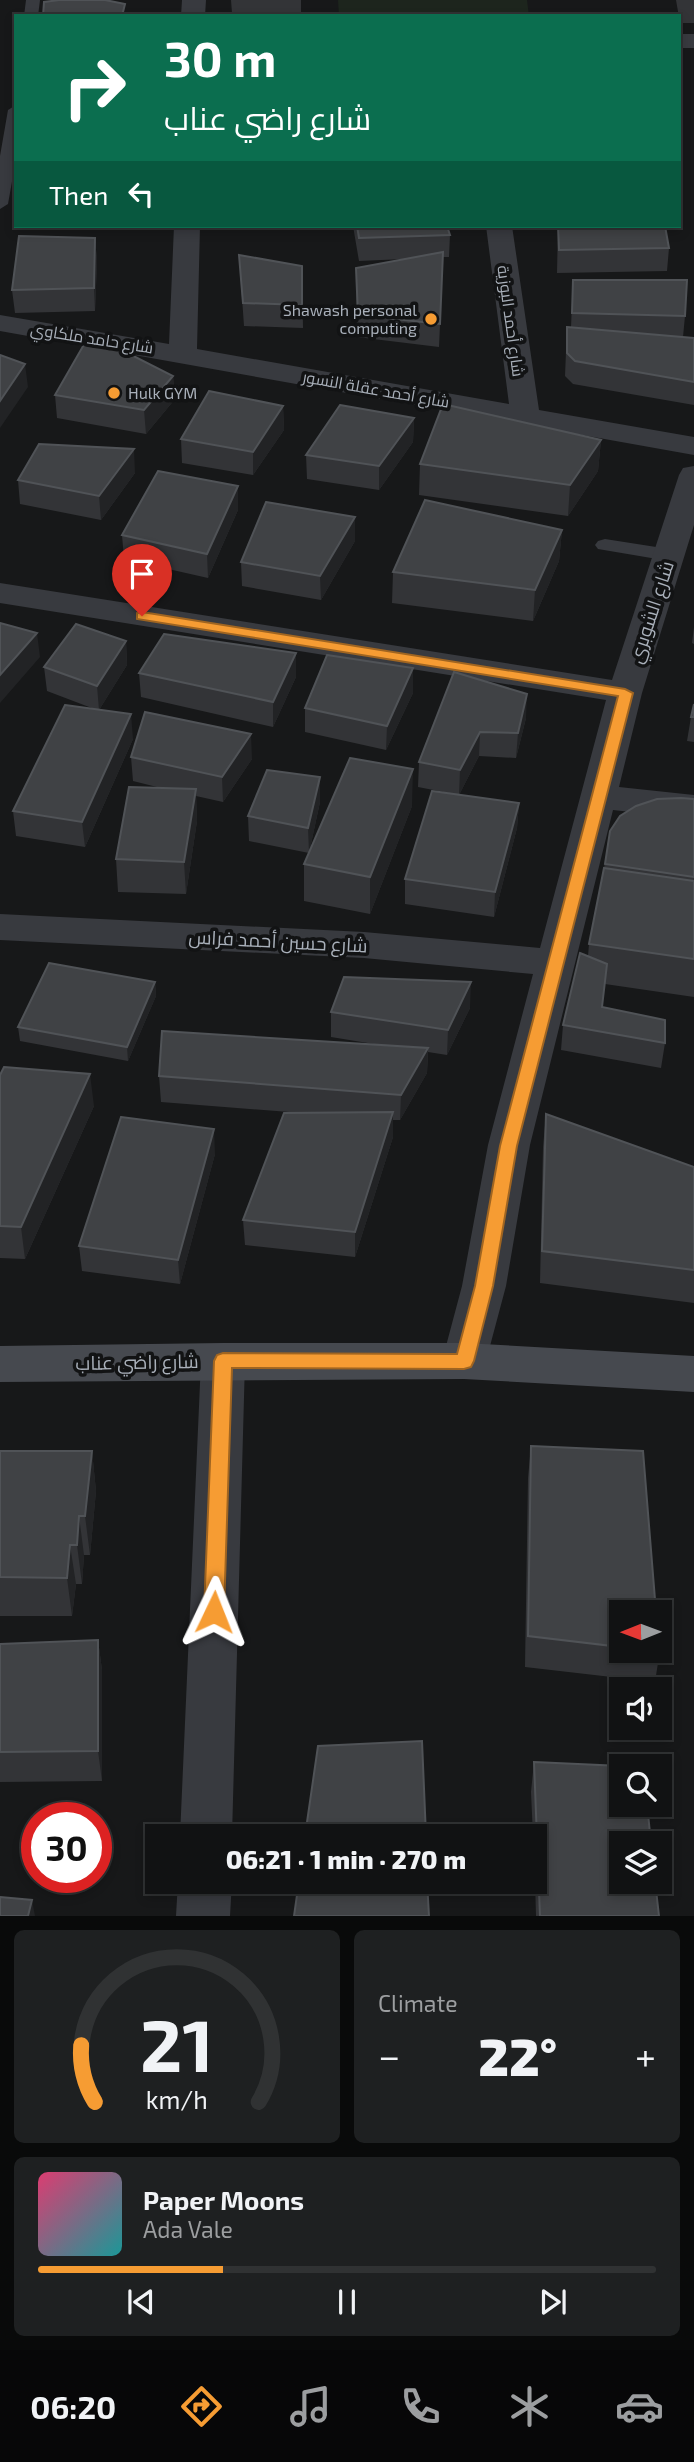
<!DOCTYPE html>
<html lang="en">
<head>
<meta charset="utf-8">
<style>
  body { margin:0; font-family:"Exo 2",Cairo,sans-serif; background:#1e2021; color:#f1f3f6; height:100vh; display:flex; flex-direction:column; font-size:26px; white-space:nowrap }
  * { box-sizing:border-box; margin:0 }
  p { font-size:23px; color:#9c9ea0 }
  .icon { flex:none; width:38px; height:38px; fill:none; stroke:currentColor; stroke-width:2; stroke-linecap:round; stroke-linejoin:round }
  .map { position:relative; height:1916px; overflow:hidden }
  .sheet { display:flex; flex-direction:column; gap:14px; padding:14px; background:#090a0a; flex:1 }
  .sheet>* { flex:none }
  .top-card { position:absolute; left:14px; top:14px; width:667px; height:214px; border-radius:0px; box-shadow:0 4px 10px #0003,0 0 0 2px #303233; background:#0b6e4f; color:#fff; overflow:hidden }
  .needle { width:46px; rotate:269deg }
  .tools { position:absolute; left:609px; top:1600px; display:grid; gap:14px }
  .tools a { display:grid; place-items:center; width:63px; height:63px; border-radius:0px; background:#111213; box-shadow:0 4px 10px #0003,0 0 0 2px #303233; font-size:35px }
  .speed { position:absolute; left:21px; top:1802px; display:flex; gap:14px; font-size:35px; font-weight:700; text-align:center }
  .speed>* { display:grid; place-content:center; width:91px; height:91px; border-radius:50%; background:#111213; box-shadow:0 4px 10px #0003,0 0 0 2px #303233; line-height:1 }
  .speed .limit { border:10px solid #d22; background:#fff; color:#111 }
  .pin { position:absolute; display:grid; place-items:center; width:60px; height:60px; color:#fff; margin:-72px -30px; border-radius:50% 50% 50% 0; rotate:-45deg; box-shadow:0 0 7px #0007 }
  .pin .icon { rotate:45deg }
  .me { position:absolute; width:77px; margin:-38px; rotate:2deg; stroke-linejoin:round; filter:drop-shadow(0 0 5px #0008) }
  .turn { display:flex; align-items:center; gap:24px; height:147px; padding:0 35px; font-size:32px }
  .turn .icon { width:91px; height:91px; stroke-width:2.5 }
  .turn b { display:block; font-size:49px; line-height:60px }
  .then { display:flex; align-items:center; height:66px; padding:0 35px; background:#0003; gap:14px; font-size:26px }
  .big { font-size:52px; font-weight:800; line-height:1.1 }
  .sheet .widget { flex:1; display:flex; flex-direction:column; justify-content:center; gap:10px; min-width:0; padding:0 24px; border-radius:10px; background:#1e2021 }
  .sheet .dial { align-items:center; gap:0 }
  .dial svg { height:182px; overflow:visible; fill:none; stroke:#303233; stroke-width:7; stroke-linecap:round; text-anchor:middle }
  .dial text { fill:#f1f3f6; stroke:none }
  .song { display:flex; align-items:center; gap:21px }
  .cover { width:84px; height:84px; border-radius:10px; background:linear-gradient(135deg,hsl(340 70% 55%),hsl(180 70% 35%)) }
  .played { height:7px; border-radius:4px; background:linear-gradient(90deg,#f69c33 30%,#303233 30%) }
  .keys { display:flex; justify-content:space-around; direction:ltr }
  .heat { display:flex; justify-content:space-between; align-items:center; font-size:38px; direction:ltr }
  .sheet .tiles { flex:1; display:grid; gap:14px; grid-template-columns:1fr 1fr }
  .widget:last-child { grid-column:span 2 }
  .trip { position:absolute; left:145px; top:1824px; width:402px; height:70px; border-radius:0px; background:#111213; box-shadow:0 4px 10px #0003,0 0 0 2px #303233; font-weight:800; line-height:70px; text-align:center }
  .menu { display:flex; height:112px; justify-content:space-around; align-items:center; background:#070708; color:#9c9ea0 }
  .menu .icon { width:49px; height:49px }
  .menu .on { color:#f69c33 }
  .menu b { font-size:32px; color:#f1f3f6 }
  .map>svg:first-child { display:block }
  .green { fill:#1d251d }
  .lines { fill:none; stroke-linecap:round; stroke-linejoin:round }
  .lane { fill:#383a3f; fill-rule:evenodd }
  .street { fill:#383a3f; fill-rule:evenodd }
  .secondary { fill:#46494f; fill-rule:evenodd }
  .wall { fill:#333437 }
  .shaded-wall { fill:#222325 }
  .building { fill:#404245; stroke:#505357; stroke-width:2 }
  .route { fill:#f69c33; stroke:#a06521; stroke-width:2 }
  .poi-dot { fill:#f69c33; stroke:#121314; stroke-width:2.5 }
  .labels { text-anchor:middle; stroke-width:7; stroke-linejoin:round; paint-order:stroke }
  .far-poi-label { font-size:16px; fill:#a9b0ba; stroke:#121314; text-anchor:end }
  .far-street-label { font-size:16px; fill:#a9b0ba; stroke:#121314 }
  .street-label { font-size:19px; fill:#a9b0ba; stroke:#121314 }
</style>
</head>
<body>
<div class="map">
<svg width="694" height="1916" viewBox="0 0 694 1916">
  <rect width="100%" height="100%" fill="#171819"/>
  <path class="green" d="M338 0H527L529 16H339Z"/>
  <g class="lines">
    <path class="lane" d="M26 0H40L38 16H24Z
      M16 105V159L8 204 0 209V156L8 110Z
      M605 539 669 549 676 551 679 555 676 559 669 561 598 549 595 545 598 541Z"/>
    <path class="street" d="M182 0H206L205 16H181Z
      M679 34H694V48H679Z
      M174 226H200L197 349 509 404 486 226H512L539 410 694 437V455L0 331V315L169 344Z
      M694 466V525L642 693 619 787 694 795V819L613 810 530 1145 506 1286 486 1361 480 1374 464 1379 448 1374 442 1361 462 1286 488 1145 533 974 364 958 0 940V914L364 932 540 948 606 700 0 603V583L612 680 679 475 683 468Z
      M223 1343 239 1348 245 1361 232 1836H180L201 1361 207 1348Z
      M178 1881H232L230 1916H176Z"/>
    <path class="secondary" d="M223 1343H464L694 1356V1392L464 1379 0 1382V1346Z"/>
  </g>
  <path class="wall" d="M231 0H301V16H266L232 13Z
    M676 0H694V23H680Z
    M251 226H299V230Z
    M353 226H447L450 235 449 257H443L439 347 357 337 356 268 404 259 359 261Z
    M558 226H665L669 248 667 271 557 273Z
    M95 238 97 261 95 311 15 313 12 290Z
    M239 255 302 266 303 328 244 326Z
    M573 280 685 316 683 337 694 338V405L573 384 565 376 567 327H571Z
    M173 376 175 399 146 434 57 418 55 395Z
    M283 406 284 430 253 475 182 463 181 439Z
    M414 418 413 442 379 490 307 479 306 455Z
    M601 440 598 471 568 516 419 495 420 464Z
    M135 473 101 520 20 504 18 480Z
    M238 486V510L208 578 124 559 122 535Z
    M562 530 559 561 533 621 392 603 393 572Z
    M355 541 321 600 242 586 241 562Z
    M694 627V644L692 643Z
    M126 641 127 665 99 710 133 739 85 847 16 836 13 811 97 710 47 691 44 667Z
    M413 668V693L386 750 305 732V708Z
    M454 672 526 718 516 758 479 756 459 795 418 787 419 762Z
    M139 673 296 677 273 727 141 697Z
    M694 704V742L687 741 691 717Z
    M131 757 252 759 223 802 196 796 197 821 186 894 118 892 116 859 161 788 133 781Z
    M694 799V997L605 984 602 1007 665 1043 661 1068 561 1050 563 1025 588 956 589 944 604 868 610 831Z
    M320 802 309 853 412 806 370 914 304 901V864L309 853 249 841 248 816Z
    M519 803 517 828 494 917 405 904V879Z
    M155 982 156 996 128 1061 20 1041 18 1027Z
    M470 1008 447 1055 428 1052 427 1073 400 1120H393V1137L355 1257 245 1245 243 1220 302 1113 161 1102 159 1076 380 1045 331 1037V1012Z
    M0 1075 94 1106 25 1259 0 1258Z
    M546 1114 694 1167V1303L540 1283 543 1147Z
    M215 1154 180 1284 82 1271 79 1246Z
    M531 1446 621 1612V1650H660L655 1682 525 1667 528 1478Z
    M0 1451H92L96 1491 90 1555H84L82 1584H76L72 1616H0Z
    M98 1640 102 1670V1781L0 1782V1644Z
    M534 1762 659 1916H536L535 1881 536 1836H533L531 1792Z"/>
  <path class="shaded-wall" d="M95 238 97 261 95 311 94 288Z
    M25 364 28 387 0 428V401Z
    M173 376 175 399 146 434 144 410Z
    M283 406 284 430 253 475V452Z
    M414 418 413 442 379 490V466Z
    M601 440 598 471 568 516 570 485Z
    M134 449 135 473 101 520 99 496Z
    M238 486V510L208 578 207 554Z
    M355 517V541L321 600 320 576Z
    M562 530 559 561 533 621 535 590Z
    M37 633 40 657 0 703V675Z
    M126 641 127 665 99 710 97 686Z
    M296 653V677L273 727V702Z
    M413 668V693L386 750 387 726Z
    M527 694 526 718 516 758 518 733Z
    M131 714 133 739 85 847 82 822Z
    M480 732 479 756 459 795 460 770Z
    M251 734 252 759 223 802 222 777Z
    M413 769 412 806 370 914V877Z
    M320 777V802L309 853 308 828Z
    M196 789 197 821 186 894 184 862Z
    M519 803 517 828 494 917 495 892Z
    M155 982 156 996 128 1061 127 1047Z
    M471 982 470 1008 447 1055 448 1030Z
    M428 1048 427 1073 400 1120 401 1095Z
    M90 1074 94 1106 25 1259 21 1227Z
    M393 1112V1137L355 1257V1232Z
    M214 1129 215 1154 180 1284 178 1260Z
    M92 1451 96 1491 90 1555 85 1516Z
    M79 1516 84 1555 82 1584 77 1545Z
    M70 1545 76 1584 72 1616 67 1578Z
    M98 1640 102 1670V1781L98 1751Z
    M32 1900 35 1916H28Z"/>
  <path class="building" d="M59 0H105L125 4 122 16H43L44 2Z
    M357 226H447L450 235 359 238Z
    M558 226H665L669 248 559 250Z
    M19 236 95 238 94 288 12 290Z
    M443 252 440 324 358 315 356 268Z
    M239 255 302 266V305L243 303Z
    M573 280H687L685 316 572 313Z
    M567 327 694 338V382L575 361 567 353Z
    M90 334 173 376 144 410 55 395Z
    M0 355 25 364 0 401Z
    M209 391 283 406 253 452 181 439Z
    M443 404 601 440 570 485 420 464Z
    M340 405 414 418 379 466 306 455Z
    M39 444 134 449 99 496 18 480Z
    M158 471 238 486 207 554 122 535Z
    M425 500 562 530 535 590 393 572Z
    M266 502 355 517 320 576 241 562Z
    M0 623 37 633 0 675Z
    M76 624 126 641 97 686 44 667Z
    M164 634 296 653 273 702 139 673Z
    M327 655 413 668 387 726 305 708Z
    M454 672 527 694 518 733 480 732 460 770 419 762Z
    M694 704V717H691Z
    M65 705 131 714 82 822 13 811Z
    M145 712 251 734 222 777 131 757Z
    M350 758 413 769 370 877 304 864Z
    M267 770 320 777 308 828 248 816Z
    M129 787 196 789 184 862 116 859Z
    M432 791 519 803 495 892 405 879Z
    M681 798 694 799V877L605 864 610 831 620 816 636 806 657 799Z
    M604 868 694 881V959L589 944Z
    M580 953 607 964 602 1007 665 1020V1043L563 1025Z
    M49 963 155 982 127 1047 18 1027Z
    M344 977 471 982 448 1030 331 1012Z
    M162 1031 428 1048 401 1095 159 1076Z
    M4 1067 90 1074 21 1227 0 1226V1075Z
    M393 1112 355 1232 243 1220 284 1113Z
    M546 1114 694 1167V1270L542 1251Z
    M121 1117 214 1129 178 1260 79 1246Z
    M531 1446 643 1451 656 1612H621V1647L528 1636Z
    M0 1451H92L85 1516H79L77 1545H70L67 1578 0 1577Z
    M98 1640V1751L0 1752V1644Z
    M422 1741 426 1836H305L318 1746Z
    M534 1762 621 1766V1804H647L651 1843H621V1881H655L659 1916H540Z
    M299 1881H427L429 1916H294Z
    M0 1897 32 1900 28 1916H0Z"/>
  <path class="route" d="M142 612 625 689 633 693 517 1146 493 1286 474 1361 471 1367 464 1369 232 1368 224 1612 221 1618 214 1621 207 1618 204 1612 214 1361 217 1355 223 1353 457 1354 475 1286 500 1146 618 696 137 619V613Z"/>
  <g class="poi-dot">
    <circle cx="431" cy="319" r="7"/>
    <circle cx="114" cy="393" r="7"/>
  </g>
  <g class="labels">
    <g class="far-poi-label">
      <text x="417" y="316">Shawash personal<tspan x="417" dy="18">computing</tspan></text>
      <text x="128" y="399" text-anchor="start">Hulk GYM</text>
    </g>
    <g class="far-street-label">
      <text transform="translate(511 321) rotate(82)" y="6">شارع أحمد البوزية</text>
      <text transform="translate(92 338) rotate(9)" y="6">شارع حامد ملكاوي</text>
      <text transform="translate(376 389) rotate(10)" y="6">شارع أحمد عقلة النسور</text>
    </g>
    <g class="street-label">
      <text transform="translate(651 612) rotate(-72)" y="7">شارع الشوبري</text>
      <text transform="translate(278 941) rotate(3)" y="7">شارع حسين أحمد فراس</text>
      <text transform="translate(137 1362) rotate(-1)" y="7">شارع راضي عناب</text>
    </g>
  </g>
</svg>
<div class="tools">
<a><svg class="needle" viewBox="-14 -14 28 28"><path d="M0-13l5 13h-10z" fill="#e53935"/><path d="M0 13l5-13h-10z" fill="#9c9ea0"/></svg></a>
<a><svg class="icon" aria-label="sound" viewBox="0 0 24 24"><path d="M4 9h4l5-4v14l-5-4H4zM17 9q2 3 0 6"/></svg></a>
<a><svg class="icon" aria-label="search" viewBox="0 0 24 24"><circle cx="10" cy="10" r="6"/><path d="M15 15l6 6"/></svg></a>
<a><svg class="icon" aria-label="layers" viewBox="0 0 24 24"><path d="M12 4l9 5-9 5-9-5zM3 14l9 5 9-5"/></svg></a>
</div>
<div class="speed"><div class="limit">30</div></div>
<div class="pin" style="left:142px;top:616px;background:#d93025"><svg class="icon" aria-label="arrive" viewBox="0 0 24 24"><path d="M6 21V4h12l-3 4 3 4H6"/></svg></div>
<svg class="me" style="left:214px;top:1612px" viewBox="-20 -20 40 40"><path d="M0-17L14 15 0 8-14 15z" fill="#f69c33" stroke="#fff" stroke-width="4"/></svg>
<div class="trip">06:21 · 1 min · 270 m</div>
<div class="top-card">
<div class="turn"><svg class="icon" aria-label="right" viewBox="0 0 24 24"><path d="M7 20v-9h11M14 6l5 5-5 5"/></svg><div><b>30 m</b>شارع راضي عناب</div></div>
<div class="then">Then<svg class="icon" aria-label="left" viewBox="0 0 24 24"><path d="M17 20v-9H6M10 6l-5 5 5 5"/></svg></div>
</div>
</div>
<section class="sheet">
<div class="tiles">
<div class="widget dial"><svg viewBox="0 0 100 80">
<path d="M14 69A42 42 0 1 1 86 69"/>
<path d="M14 69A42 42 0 0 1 8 44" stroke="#f69c33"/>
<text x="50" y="56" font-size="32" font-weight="700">21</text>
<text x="50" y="72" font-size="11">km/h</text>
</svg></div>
<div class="widget"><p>Climate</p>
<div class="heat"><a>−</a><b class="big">22°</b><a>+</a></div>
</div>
<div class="widget">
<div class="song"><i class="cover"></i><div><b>Paper Moons</b><p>Ada Vale</p></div></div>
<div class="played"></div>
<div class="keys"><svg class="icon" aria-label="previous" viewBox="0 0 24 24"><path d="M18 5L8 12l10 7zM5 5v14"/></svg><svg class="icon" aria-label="pause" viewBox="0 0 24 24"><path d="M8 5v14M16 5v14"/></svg><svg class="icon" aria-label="next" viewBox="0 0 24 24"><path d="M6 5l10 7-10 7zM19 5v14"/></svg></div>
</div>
</div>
</section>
<nav class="menu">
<b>06:20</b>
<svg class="icon on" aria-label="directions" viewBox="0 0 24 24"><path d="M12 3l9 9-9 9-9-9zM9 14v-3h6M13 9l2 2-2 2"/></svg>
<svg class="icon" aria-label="music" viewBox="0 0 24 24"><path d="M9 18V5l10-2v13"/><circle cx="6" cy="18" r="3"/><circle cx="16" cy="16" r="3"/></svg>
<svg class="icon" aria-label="phone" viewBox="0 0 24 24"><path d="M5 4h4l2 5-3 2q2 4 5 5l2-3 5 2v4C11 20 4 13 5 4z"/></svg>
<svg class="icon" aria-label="climate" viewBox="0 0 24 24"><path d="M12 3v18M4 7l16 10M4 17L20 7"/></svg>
<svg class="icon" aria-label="car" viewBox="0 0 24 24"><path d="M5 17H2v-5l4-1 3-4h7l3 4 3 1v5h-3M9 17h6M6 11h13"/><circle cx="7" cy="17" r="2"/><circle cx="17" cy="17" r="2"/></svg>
</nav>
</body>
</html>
